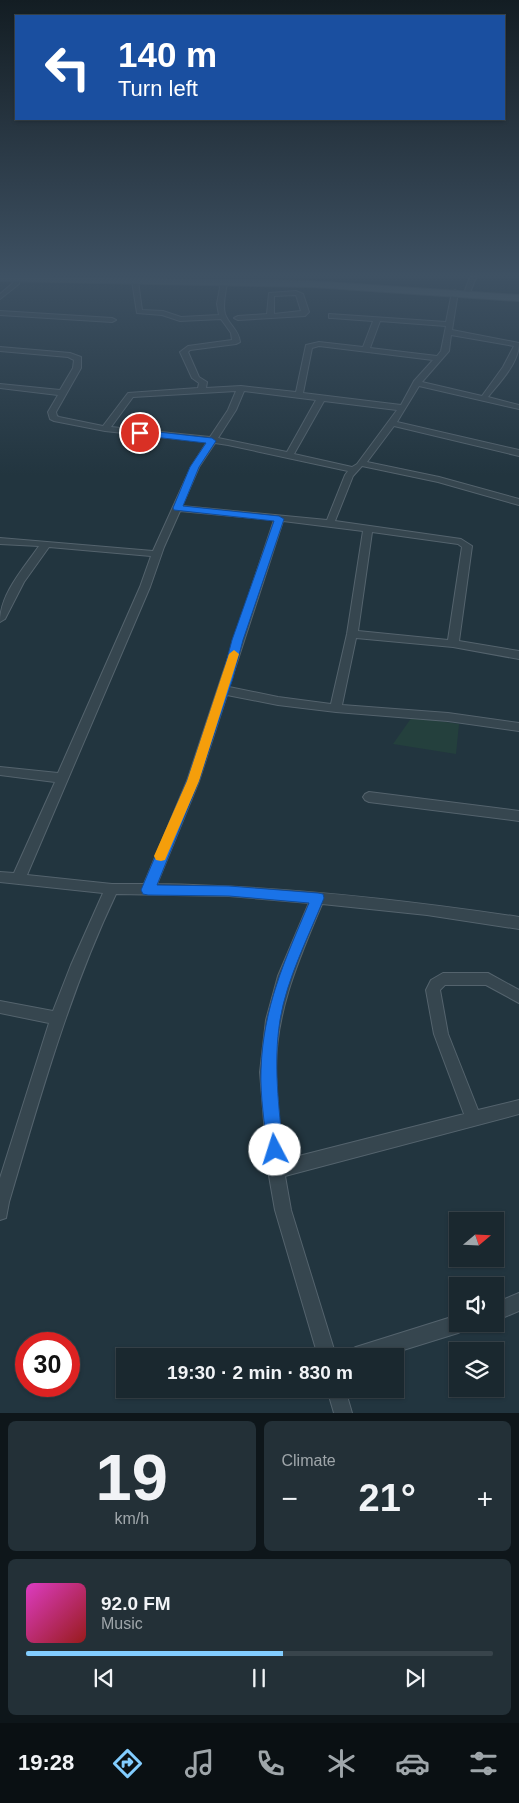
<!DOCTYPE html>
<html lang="en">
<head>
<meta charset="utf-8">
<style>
  body { margin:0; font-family:Helvetica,sans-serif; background:#233037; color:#f1f3f6; height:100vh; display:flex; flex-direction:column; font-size:19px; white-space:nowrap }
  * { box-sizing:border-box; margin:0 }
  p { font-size:16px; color:#9fa6aa }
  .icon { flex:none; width:28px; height:28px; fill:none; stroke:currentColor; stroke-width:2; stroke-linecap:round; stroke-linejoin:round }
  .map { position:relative; height:1413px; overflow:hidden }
  .side { display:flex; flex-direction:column; gap:8px; padding:8px; background:#0e161a; flex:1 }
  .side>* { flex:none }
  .guide { position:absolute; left:15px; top:15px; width:490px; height:105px; border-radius:0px; box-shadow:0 1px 4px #0004,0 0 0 1px #38444b; background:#1a4fa0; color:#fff; overflow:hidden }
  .needle { width:32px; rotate:71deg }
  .controls { position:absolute; left:449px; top:1212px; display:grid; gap:10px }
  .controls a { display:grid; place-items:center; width:55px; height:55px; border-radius:0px; background:#1a282f; box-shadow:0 1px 4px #0004,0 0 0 1px #38444b; font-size:25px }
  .speed { position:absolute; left:15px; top:1332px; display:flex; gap:10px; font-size:25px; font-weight:700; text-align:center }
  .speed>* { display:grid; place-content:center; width:65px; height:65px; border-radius:50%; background:#1a282f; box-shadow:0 1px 4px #0004,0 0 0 1px #38444b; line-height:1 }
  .speed .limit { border:8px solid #d22; background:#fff; color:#111 }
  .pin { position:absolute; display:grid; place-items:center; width:42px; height:42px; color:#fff; margin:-21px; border:2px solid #fff; border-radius:50%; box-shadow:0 1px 5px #0007 }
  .me { position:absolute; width:55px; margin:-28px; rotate:355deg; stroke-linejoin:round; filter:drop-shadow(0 0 4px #0008) }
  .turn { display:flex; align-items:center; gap:18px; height:105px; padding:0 20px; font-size:22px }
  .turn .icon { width:65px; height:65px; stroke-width:2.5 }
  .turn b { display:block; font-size:35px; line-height:42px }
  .big { font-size:38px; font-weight:700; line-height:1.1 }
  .side .card { flex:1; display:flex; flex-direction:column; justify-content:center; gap:8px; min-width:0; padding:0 18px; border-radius:8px; background:#233037 }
  .side .dial { align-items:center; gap:0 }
  .dial b { font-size:65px; line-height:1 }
  .song { display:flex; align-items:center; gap:15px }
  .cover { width:60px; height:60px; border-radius:8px; background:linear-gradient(135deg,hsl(310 70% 55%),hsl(0 70% 35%)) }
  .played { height:5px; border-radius:2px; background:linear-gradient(90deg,#82cdff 55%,#38444b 55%) }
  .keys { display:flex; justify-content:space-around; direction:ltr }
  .heat { display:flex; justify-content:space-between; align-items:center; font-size:28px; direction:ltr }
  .side .tiles { flex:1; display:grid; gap:8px; grid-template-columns:1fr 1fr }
  .card:last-child { grid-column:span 2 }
  .trip { position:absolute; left:116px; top:1348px; width:288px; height:50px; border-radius:0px; background:#1a282f; box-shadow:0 1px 4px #0004,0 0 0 1px #38444b; font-weight:700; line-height:50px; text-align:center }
  .menu { display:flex; height:80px; justify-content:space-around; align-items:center; background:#0a1013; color:#9fa6aa }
  .menu .icon { width:35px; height:35px }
  .menu .on { color:#82cdff }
  .menu b { font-size:22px; color:#f1f3f6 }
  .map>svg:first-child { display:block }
  .green { fill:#24403d }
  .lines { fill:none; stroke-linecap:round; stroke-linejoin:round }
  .minor-casing { stroke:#54636d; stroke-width:2 }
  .major-casing { stroke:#42525b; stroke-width:2 }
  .minor { fill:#36464f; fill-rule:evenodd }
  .major { fill:#54656f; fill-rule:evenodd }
  .route { fill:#1a73e8; stroke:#114b97 }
  .slow { fill:#f59e0b }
</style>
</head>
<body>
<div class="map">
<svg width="519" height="1413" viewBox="0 0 519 1413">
  <rect width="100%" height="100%" fill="#22353f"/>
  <path class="green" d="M412 717 459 724 456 754 393 744Z"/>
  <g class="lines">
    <defs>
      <path id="minor" d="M14 277H20L19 284 0 299V294L13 283Z
        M470 277H476L470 293 467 295 464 293Z
        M135 279 138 281 142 310 163 311 181 317 219 315 217 304 221 282 224 280 227 282C226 292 222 304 225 314 229 325 239 330 240 342L236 344 190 350 188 352 199 377 207 382 206 388 241 386 296 392 306 345 319 342 363 347 373 321 332 318H329V314L446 322 452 292 455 290 458 292 452 330 519 343C519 363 500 382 488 397L519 405V409L419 386 397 422 519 450V456L394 426 367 462 439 477 519 499V505L438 482 362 466 353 476 335 521 461 539 472 546 459 641 519 651V659L453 647 356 638 342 705 448 713 519 723V731L448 721 336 712 278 705 227 695 199 781 157 884C279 886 399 899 519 917V929L427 915 322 904C299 959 275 1012 276 1072 276 1101 281 1131 283 1160L464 1114 434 1034 426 990 431 980 443 973H488L519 990V1003L486 985H445L440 990 448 1034 478 1110 519 1100V1114L285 1176 291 1210 336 1356H318L275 1210 268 1170 260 1072 266 1020 278 976 309 903 229 896 116 894C69 993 40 1097 9 1202L6 1218 0 1220V1178L49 1023 0 1013V1001L53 1011 71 965 103 893 0 882V872L14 873 55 782 0 775V767L58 773 140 587 151 556 49 547 24 582 5 619 0 622C0 594 23 569 39 546L0 544V538L153 551 191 467 207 442 105 431 54 421 50 419 48 412 58 395 0 388V384L60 390 73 368 74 360 68 357 0 351V347L70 353 81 357V368L56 412 57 416 59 417 103 426 128 393 198 388 199 383 192 378 180 352 188 346 232 340 231 333 221 319 180 321 162 315 137 313 132 281ZM380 321 446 326 441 351 437 356 370 348ZM451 335 514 346 503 367 482 396 422 382 449 351ZM319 346 433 360 414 381 401 405 303 393 312 348ZM236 391 228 410 210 437 111 427 133 397ZM244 391 316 400 287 452 218 438 236 410ZM324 401 397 410 357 464 352 467 294 454ZM215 443 228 445 348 471 345 475 327 520 182 506 199 467ZM180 511 274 520 187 781 144 884H112L27 875 150 587 164 547ZM283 521 363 531 347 634 331 704 278 697 229 687ZM372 532 458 544 462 547 448 640 358 631Z
        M296 291 303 294 309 312 305 316 238 320 234 318 238 316 267 314 269 293ZM296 295 301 311 274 314V296Z
        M0 311 112 318 116 320 112 322 0 315Z
        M369 792 519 811V821L369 802 365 800 363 797 365 794Z
        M519 1293V1311L495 1321V1303Z
        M458 1315V1324H467L464 1330 458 1333 384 1356H347L350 1350 356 1347Z
        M327 1389H345L352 1413H334Z"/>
      <path id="major" d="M0 277 312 281 519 295V301L312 287 0 281Z"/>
    </defs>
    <use href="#minor" class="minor-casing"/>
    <use href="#major" class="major-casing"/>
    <use href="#minor" class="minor"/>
    <use href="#major" class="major"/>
  </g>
  <linearGradient id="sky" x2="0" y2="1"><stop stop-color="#131d23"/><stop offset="0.58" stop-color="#3e5163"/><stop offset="1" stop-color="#3e5163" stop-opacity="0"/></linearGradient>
  <rect width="519" height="475" fill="url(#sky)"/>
  <path class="route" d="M140 430 212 438 216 441 199 467 183 506 279 516 284 519 243 640 233 678 199 781 157 885 229 886 318 893 323 894 324 898C308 938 287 978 280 1020 273 1064 279 1107 283 1150L280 1156 275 1158 269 1156 267 1150C265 1124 260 1097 261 1070 263 1007 285 960 309 903L229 896 148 895 143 894 141 890 187 781 222 678 232 640 274 521 174 510 173 508 190 467 206 443 137 435 135 433Z"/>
  <path class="slow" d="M234 650 239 654 199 781 165 860 161 861 156 860 154 856 187 781 229 654Z"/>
</svg>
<div class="controls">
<a><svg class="needle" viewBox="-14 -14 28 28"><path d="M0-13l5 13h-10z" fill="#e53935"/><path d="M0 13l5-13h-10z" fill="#9fa6aa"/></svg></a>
<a><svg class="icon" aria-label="sound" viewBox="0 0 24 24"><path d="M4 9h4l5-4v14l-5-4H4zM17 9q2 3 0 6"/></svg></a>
<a><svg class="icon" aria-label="layers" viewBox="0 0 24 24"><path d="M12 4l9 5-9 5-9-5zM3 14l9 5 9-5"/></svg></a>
</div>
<div class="speed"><div class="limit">30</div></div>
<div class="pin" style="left:140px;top:433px;background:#d93025"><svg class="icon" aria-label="arrive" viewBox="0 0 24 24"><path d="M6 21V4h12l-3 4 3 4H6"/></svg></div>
<svg class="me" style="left:275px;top:1150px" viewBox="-20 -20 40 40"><circle r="19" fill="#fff"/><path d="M0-13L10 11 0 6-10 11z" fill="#1a73e8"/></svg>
<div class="trip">19:30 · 2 min · 830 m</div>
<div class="guide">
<div class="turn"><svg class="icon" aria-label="left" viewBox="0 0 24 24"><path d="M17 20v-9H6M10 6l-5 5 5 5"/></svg><div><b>140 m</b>Turn left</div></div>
</div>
</div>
<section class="side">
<div class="tiles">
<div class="card dial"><b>19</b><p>km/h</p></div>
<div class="card"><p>Climate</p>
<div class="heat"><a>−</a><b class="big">21°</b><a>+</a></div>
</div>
<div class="card">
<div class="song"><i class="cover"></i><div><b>92.0 FM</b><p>Music</p></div></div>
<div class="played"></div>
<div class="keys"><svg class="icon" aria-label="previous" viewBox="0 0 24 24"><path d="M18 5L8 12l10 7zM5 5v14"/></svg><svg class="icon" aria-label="pause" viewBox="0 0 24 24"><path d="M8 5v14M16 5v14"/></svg><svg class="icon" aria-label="next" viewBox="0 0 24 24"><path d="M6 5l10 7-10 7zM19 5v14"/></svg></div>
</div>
</div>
</section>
<nav class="menu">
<b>19:28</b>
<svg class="icon on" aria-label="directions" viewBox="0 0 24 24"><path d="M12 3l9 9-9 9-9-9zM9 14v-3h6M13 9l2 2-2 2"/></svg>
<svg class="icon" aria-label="music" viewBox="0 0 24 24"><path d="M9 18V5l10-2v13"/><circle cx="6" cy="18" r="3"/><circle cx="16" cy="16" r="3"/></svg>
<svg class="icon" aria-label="phone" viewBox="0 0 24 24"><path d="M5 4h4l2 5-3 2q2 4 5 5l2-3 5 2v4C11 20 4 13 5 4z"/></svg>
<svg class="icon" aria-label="climate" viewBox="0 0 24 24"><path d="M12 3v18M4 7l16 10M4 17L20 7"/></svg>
<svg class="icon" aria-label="car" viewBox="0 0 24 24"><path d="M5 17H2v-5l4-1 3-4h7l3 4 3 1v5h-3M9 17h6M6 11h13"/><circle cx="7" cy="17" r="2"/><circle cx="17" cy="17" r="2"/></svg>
<svg class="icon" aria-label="filters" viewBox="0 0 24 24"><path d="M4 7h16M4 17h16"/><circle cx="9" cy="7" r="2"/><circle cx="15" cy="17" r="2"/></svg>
</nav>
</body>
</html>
